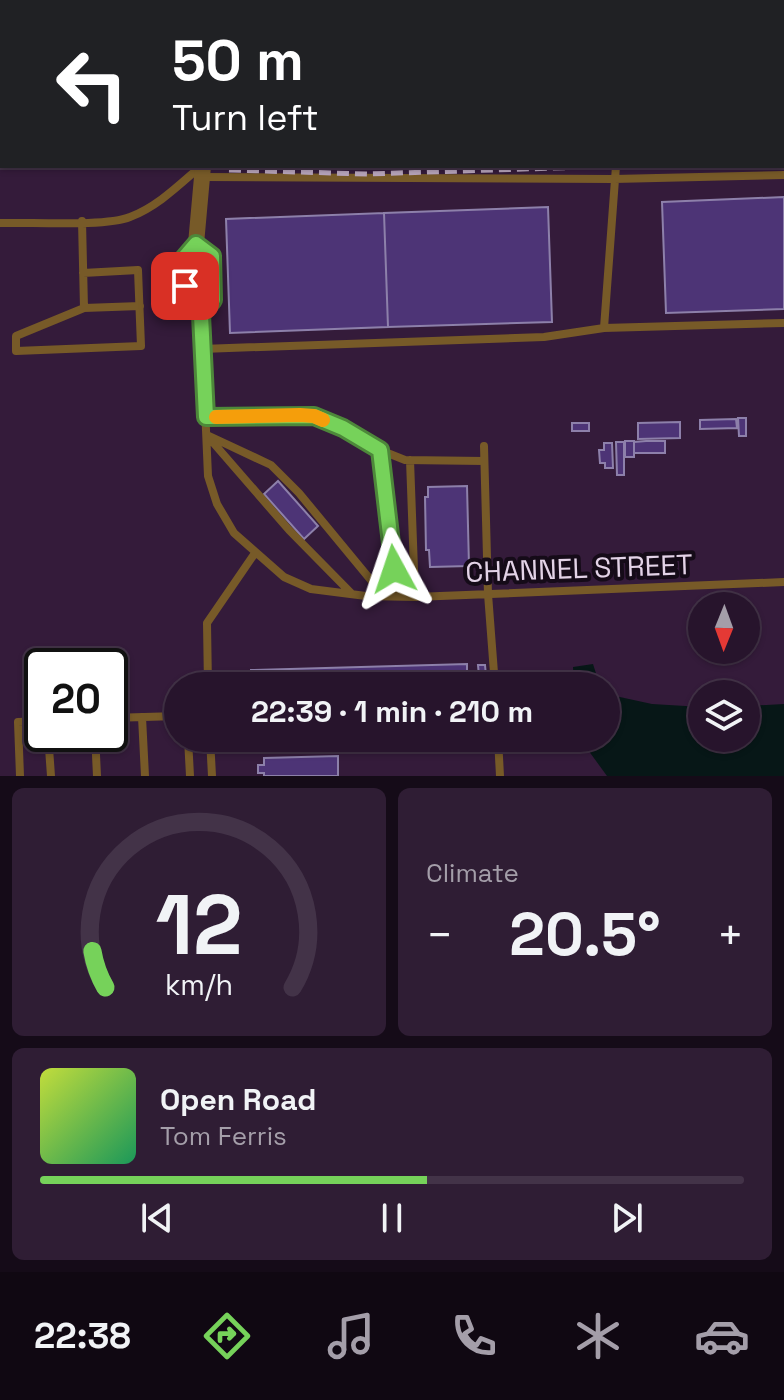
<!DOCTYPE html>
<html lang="en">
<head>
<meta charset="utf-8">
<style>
  body { margin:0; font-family:"Space Grotesk",sans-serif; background:#2f1d34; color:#f1f3f6; height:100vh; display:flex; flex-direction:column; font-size:30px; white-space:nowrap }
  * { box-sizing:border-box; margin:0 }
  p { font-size:26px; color:#a49ea9 }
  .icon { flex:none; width:44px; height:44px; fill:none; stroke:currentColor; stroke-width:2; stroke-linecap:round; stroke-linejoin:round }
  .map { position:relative; height:776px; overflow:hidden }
  .sheet { display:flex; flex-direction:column; gap:12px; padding:12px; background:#150b18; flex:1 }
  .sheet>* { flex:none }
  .hud { position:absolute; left:0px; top:0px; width:784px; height:168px; box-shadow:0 2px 6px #0004,0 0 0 2px #433348; background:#202124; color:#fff; overflow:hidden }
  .needle { width:52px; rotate:181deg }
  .fabs { position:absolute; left:688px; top:592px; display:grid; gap:16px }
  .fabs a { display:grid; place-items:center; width:72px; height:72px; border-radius:50%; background:#27142c; box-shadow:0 2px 6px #0004,0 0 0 2px #433348; font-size:40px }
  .speed { position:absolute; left:24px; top:648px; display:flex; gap:16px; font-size:40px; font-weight:700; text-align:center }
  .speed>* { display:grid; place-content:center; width:104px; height:104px; border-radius:50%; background:#27142c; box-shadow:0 2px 6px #0004,0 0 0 2px #433348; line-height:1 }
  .speed .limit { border:4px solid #111; border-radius:12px; background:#fff; color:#111 }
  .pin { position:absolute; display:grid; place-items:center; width:68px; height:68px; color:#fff; margin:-34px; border-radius:16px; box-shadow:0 4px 12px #0006 }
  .me { position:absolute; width:88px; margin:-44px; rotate:355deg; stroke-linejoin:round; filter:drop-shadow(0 0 6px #0008) }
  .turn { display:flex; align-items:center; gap:28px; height:168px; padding:0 40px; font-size:36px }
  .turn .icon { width:104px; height:104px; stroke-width:2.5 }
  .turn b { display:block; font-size:56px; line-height:68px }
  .big { font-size:60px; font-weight:700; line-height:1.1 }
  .sheet .card { flex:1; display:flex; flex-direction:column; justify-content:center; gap:12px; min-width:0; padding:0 28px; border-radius:12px; background:#2f1d34 }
  .sheet .dial { align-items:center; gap:0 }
  .dial svg { height:208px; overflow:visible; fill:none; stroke:#433348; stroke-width:7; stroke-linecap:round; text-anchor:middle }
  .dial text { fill:#f1f3f6; stroke:none }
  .song { display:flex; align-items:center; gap:24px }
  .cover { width:96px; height:96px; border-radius:12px; background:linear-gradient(135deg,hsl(70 70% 55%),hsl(150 70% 35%)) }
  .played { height:8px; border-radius:4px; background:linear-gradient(90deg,#76d25a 55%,#433348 55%) }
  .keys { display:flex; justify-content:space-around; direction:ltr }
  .heat { display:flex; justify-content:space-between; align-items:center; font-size:44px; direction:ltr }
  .sheet .tiles { flex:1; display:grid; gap:12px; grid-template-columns:1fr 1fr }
  .card:last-child { grid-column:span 2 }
  .trip { position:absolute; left:164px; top:672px; width:456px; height:80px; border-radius:40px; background:#27142c; box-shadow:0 2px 6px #0004,0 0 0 2px #433348; font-weight:700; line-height:80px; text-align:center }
  .dock { display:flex; height:128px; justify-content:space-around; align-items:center; background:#100812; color:#a49ea9 }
  .dock .icon { width:56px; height:56px }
  .dock .selected { color:#76d25a }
  .dock b { font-size:36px; color:#f1f3f6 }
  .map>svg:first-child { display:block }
  .water { fill:#071717 }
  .building { fill:#4d3476; stroke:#8d80aa; stroke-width:2 }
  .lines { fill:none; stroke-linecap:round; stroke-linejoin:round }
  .service { stroke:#775a28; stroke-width:8 }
  .minor { stroke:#775a28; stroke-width:16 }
  .rail { stroke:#b7a4bb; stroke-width:5; stroke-dasharray:12 6; stroke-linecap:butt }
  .route-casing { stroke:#4d883a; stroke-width:20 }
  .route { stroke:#76d25a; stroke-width:14 }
  .slow { stroke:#f59e0b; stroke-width:14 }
  .labels { text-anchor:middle; stroke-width:8; stroke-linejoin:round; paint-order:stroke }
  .street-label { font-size:28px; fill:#e3d3e7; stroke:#150b18 }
</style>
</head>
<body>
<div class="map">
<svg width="784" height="776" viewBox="0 0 784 776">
  <rect width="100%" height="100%" fill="#341b3a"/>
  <path class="water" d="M593 664 600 686H574L573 667Z
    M606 694 652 704 702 707V738H746V706L784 704V776H607L583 743V738H606Z"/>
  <path class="building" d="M784 197V309L666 313 662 202Z
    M548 207 552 322 388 327 384 213Z
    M384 213 388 327 230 333 226 219Z
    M738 418H746V436H739Z
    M736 419 737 428 700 429V420Z
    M680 422V438L638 439V423Z
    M572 423H589V431H572Z
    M625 441H634V457H625Z
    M646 441H665V453H634V442Z
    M616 442H624V475H617Z
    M604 443H612L613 468H605V463H600L599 450H604Z
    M278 481 318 526 304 539 264 494Z
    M467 486 469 566 430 567 429 550H426L425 497H428V487Z
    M467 664V685L251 686V670Z
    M478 665H485L486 676H479Z
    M338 756V776H264V773H258V765H264V758Z"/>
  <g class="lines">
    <path class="service" d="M203 177 614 179 784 175
      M82 221 84 308 16 336V351L141 346 138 270 83 273
      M0 223C30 222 106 227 130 217 157 207 179 185 200 167
      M84 308 140 306
      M201 315 186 302 184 258 196 244 212 256 213 300 201 315 208 476 217 504 234 533 284 577 311 589 366 596 415 597 784 582
      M604 328 784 323
      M202 349 544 337 604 328 616 166
      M206 417 314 416 343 428 375 448 405 460 484 461
      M207 435 271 465 299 493 384 596
      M210 439 289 530 352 594
      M484 446 488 594 495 686
      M380 450 396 596
      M410 460 415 597
      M208 686 207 623 255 553
      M142 717 145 776
      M110 718 178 716
      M48 734 51 776
      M95 734 97 776
      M188 738 190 776
      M210 738 212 776
      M498 738 500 776
      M20 776 18 722 42 721"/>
    <path class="minor" d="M205 2 206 0
      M196 244 203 166"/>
    <path class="rail" d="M389 2 391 0
      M782 128H784
      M0 151H2
      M782 161H784
      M229 170 367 174 618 166"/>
  </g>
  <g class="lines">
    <defs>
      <path id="route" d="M185 286 184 258 196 244 212 256 213 300 201 315 206 417 314 416 343 428 380 450 394 569"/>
    </defs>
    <use href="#route" class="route-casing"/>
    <use href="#route" class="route"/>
    <path class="slow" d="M216 417 300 415 314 416 323 420"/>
  </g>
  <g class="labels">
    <g class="street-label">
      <text transform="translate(579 568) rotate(-2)" y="10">CHANNEL STREET</text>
    </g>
  </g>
</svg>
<div class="fabs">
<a><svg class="needle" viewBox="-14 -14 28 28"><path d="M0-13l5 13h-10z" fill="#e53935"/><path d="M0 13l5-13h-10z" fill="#a49ea9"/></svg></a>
<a><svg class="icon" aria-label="layers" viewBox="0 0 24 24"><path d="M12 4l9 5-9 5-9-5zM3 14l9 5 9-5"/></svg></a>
</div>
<div class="speed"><div class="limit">20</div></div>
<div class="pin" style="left:185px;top:286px;background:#d93025"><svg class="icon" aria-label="arrive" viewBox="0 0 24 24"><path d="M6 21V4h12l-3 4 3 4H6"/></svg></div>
<svg class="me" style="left:394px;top:569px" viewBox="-20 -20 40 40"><path d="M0-17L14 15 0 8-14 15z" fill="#76d25a" stroke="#fff" stroke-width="4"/></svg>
<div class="trip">22:39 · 1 min · 210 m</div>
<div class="hud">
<div class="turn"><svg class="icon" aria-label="left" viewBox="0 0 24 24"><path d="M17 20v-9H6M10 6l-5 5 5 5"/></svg><div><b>50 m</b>Turn left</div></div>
</div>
</div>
<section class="sheet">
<div class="tiles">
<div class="card dial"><svg viewBox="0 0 100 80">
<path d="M14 69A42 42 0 1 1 86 69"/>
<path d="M14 69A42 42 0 0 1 9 55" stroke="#76d25a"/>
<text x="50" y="56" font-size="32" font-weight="700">12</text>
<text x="50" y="72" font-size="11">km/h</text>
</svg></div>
<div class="card"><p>Climate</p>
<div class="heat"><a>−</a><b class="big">20.5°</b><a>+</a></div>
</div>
<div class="card">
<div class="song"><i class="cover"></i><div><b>Open Road</b><p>Tom Ferris</p></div></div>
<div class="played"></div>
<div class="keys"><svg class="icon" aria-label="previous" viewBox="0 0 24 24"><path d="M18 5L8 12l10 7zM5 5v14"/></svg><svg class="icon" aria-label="pause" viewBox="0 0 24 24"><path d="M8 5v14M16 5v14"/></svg><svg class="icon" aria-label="next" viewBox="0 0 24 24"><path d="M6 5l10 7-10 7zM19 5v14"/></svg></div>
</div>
</div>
</section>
<nav class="dock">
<b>22:38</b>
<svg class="icon selected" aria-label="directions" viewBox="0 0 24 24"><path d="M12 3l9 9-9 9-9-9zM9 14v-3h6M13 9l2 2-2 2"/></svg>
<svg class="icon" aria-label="music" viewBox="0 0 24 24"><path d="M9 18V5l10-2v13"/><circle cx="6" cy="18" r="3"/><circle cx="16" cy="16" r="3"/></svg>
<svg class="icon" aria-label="phone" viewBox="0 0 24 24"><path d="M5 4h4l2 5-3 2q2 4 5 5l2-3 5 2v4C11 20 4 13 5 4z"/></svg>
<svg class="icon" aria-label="climate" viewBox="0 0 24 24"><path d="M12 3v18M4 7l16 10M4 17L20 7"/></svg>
<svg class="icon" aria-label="car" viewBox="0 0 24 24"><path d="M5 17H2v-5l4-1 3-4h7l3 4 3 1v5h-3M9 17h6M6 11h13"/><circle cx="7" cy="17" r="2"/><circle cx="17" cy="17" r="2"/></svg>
</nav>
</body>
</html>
